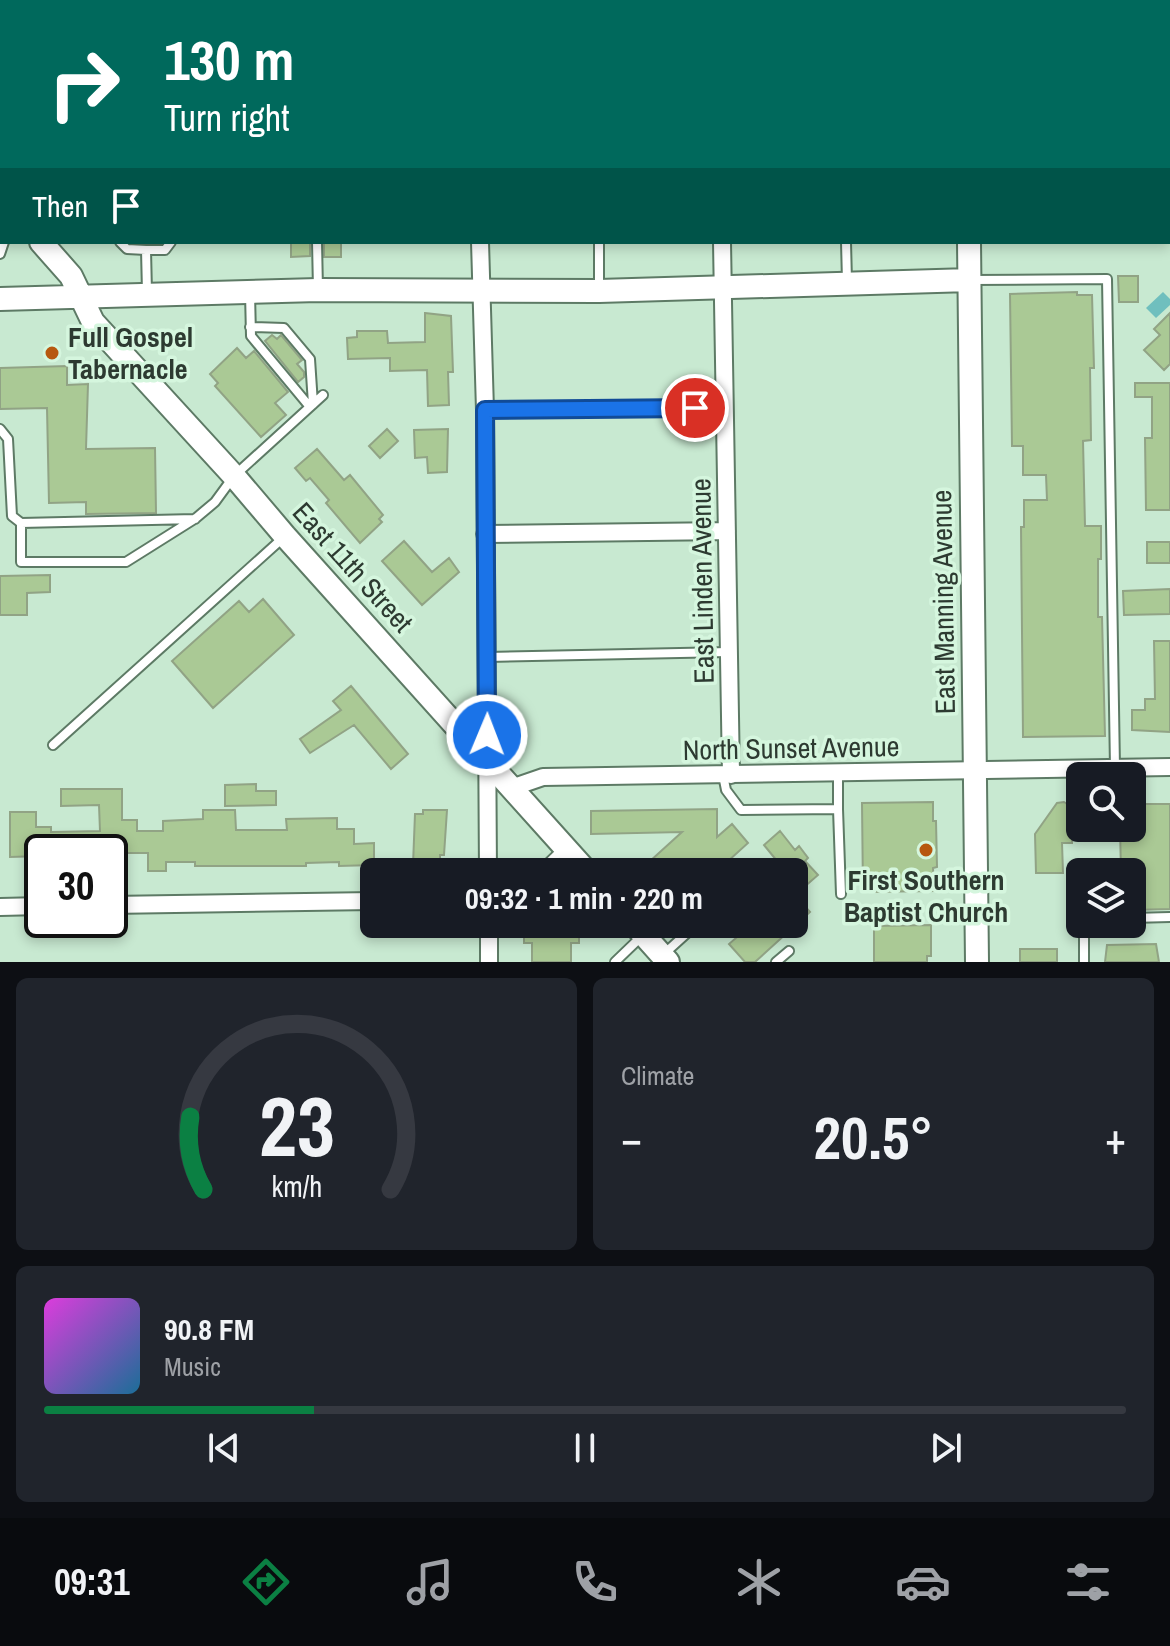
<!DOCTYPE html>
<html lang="en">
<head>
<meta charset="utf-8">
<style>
  body { margin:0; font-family:"Archivo Narrow",sans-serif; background:#20242c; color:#f1f3f6; height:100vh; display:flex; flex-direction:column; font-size:30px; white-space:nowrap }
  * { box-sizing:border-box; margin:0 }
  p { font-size:26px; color:#9ea1a6 }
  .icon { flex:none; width:44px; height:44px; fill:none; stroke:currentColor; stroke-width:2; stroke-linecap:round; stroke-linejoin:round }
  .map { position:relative; height:962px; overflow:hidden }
  .side { display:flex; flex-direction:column; gap:16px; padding:16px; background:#0d0f14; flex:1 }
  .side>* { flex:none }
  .banner { position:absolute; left:0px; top:0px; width:1170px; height:244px; box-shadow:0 4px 12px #0003; background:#00695c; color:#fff; overflow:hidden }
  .fabs { position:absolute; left:1066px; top:762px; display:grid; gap:16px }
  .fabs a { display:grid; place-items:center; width:80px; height:80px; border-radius:12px; background:#171b24; box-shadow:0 4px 12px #0003; font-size:40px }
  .speed { position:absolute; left:24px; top:834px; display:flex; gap:16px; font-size:40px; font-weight:700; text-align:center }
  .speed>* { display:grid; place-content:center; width:104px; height:104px; border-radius:50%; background:#171b24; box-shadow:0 4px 12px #0003; line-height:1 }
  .speed .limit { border:4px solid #111; border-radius:12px; background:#fff; color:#111 }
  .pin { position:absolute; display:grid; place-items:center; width:68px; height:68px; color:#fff; margin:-34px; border:4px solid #fff; border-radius:50%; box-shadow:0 2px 8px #0007 }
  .me { position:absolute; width:88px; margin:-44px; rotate:1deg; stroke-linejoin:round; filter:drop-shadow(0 0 6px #0008) }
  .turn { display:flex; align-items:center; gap:28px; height:168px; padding:0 32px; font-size:36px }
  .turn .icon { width:104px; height:104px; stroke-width:2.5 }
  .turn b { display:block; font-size:56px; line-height:68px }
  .then { display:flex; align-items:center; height:76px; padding:0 32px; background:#0003; gap:16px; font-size:30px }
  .big { font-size:60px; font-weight:800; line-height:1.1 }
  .side .tile { flex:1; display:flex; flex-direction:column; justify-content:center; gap:12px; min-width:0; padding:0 28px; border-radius:12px; background:#20242c }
  .side .dial { align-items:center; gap:0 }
  .dial svg { height:208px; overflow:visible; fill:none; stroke:#363941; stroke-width:7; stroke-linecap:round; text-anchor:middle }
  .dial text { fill:#f1f3f6; stroke:none }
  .song { display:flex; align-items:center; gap:24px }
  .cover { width:96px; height:96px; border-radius:12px; background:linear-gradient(135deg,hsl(300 70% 55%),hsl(200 70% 35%)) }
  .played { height:8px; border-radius:4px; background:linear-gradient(90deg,#0b8043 25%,#363941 25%) }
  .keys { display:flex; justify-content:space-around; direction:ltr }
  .heat { display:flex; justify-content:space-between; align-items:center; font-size:44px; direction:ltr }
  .side .tiles { flex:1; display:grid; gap:16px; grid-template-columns:1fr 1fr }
  .tile:last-child { grid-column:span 2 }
  .trip { position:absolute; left:360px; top:858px; width:448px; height:80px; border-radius:12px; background:#171b24; box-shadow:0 4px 12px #0003; font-weight:800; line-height:80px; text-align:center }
  .menu { display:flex; height:128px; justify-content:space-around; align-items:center; background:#090b0e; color:#9ea1a6 }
  .menu .icon { width:56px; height:56px }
  .menu .selected { color:#0b8043 }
  .menu b { font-size:36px; color:#f1f3f6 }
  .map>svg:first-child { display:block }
  .water { fill:#6fbfbe }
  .building { fill:#aac995; stroke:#91a385; stroke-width:2 }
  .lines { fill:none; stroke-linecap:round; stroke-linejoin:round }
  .lane-casing { stroke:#5d7a65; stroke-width:12 }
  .street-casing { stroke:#5d7a65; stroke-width:20 }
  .secondary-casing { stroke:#5d7a65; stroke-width:26 }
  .lane { stroke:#fff; stroke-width:8 }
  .street { stroke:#fff; stroke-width:16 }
  .secondary { stroke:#fff; stroke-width:22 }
  .route-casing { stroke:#114b97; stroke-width:20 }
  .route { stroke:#1a73e8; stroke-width:14 }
  .poi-dot { fill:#b7580f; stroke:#d5f6de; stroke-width:3 }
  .labels { text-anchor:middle; stroke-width:7; stroke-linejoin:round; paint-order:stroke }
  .poi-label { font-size:28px; font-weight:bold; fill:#2d3a31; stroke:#d5f6de; text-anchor:start }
  .street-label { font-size:28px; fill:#2d3a31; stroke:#d5f6de }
</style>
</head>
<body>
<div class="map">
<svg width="1170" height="962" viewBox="0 0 1170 962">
  <rect width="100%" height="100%" fill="#c8e9d1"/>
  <path class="water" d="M1163 292 1170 299V305L1156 318 1146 308Z"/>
  <path class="building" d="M291 242H310V256L291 257Z
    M324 242H341V257H324Z
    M1118 276H1138V302H1119Z
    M1077 292V295H1092L1094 368H1090L1091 440 1083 441 1085 526H1101V559H1098V617H1102L1105 736 1023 737 1021 527H1024V500H1047L1046 475H1023V446H1012L1010 294Z
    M425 313 451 316 453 372H448L449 405 428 406 427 370 390 371V358L348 359 347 338 357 337V331H387L388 343 425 342Z
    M1170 313V364L1164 370 1144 350 1160 335 1154 329Z
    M272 335 277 339 281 335 302 360 297 364 304 372V377L298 382 265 341Z
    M237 348 246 358 254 351 288 392 275 403 286 415 261 437 215 386 218 383 210 374Z
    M67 366V385L88 384 86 449 155 448 156 513 86 514V502L49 503 47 408 0 409V368Z
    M1135 383H1170V510H1146L1145 438H1152V397H1135Z
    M387 429 398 441 380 458 369 446Z
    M448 429 447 472 428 473 427 457 415 458 414 430Z
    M317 449 344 480 350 475 383 515 379 519 382 522 360 543 326 503 329 500 310 478 306 481 295 468Z
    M404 541 432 572 449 558 459 572 422 605 382 561Z
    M1147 542H1170V563H1147Z
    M50 575V592L27 593V615H0V576Z
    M1170 589V614L1124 615 1123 591Z
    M263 599 294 635 213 708 172 661 239 601 249 612Z
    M1154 641H1170V732L1132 730V710H1145V699H1155Z
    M351 686 408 754 391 769 354 725 310 753 300 739 341 710 333 701Z
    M256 784V791H276V805L225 806V785Z
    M61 789H122V820H137V831H163V821L203 819V810H235L236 830H287L286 819 337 818V829H354V844L374 843V865L339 866V862L306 863V866H195V862H166V871H148V853H122L123 873H110V852H42V856L10 857V812H36V827H51V832L100 831 99 805 61 806Z
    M933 802V821H936L937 867 933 868 934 891 863 892 862 803Z
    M1064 802 1080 812V817L1072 830V843H1062L1063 873H1036L1035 834 1057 803Z
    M1132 804H1170V909L1132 910V872H1121L1120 828H1132Z
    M717 809V837L732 824 748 843 716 872H638L682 832 591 834V811Z
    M423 810H447L444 855H440V862L413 865 415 814H423Z
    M780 831 795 850 799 846 808 858 805 861 818 875 795 895 810 912 755 962H745L729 944 752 924H794V872H786L764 845Z
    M524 924H579V943H571V962H532V943H524Z
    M931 925V956H927V962H874V926Z
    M1156 944 1159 962H1105L1107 945Z
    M1020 949H1057V962H1020Z"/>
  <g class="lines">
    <defs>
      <path id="lane" d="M598 0V2
        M843 0V2
        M0 46H2
        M0 83H2
        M120 242 127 249 146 250 147 292
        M317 242 318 289
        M599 242V289
        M846 242 847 281
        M146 250H165L171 242
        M0 254 4 242
        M970 280 1107 279 1115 768
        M250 293 251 336 310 407
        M250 327 284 328 310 359 313 404
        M485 410 725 408
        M0 429 8 439 12 516 21 523 195 519
        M21 523V562H126L196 518 215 502 234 476 323 395
        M488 657 729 652
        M53 745 284 537
        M723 775 726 790 741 810 838 809V772
        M838 809 841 894
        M539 872 564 848
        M1132 918 1170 917
        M1084 937V962
        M665 953 697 924
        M615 962 643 935
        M776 962 789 951"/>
      <path id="street" d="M474 0V2
        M718 0V2
        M480 242 485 410 488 872
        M722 242 731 775
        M485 534 727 531
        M511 788 543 777 1170 767
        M110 905 374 901
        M0 907 42 906
        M489 924V962"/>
      <path id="secondary" d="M966 0V2
        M0 197 2 199
        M41 242 71 276 93 322 234 476 285 536 587 872
        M969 242 977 962
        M0 299 318 290 599 291 970 280
        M634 924 668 962"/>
    </defs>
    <use href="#lane" class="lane-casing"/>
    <use href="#street" class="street-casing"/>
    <use href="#secondary" class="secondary-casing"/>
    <use href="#lane" class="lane"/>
    <use href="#street" class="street"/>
    <use href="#secondary" class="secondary"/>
  </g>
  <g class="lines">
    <defs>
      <path id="route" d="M487 735 485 410 695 408"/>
    </defs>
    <use href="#route" class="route-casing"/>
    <use href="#route" class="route"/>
  </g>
  <g class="poi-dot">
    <circle cx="52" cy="353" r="8"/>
    <circle cx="926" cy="850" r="8"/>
  </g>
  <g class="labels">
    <g class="poi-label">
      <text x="68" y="347">Full Gospel<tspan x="68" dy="32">Tabernacle</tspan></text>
      <text x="926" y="890" text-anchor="middle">First Southern<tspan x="926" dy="32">Baptist Church</tspan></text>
    </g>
    <g class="street-label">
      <text transform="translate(353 567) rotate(48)" y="10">East 11th Street</text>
      <text transform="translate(702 581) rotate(-91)" y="10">East Linden Avenue</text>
      <text transform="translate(943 602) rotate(-91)" y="10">East Manning Avenue</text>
      <text transform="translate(791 748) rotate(-1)" y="10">North Sunset Avenue</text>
    </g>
  </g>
</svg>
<div class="fabs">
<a><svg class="icon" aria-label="search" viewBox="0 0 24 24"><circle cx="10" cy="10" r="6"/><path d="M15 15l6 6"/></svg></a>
<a><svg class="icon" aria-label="layers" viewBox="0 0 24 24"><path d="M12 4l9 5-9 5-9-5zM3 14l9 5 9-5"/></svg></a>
</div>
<div class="speed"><div class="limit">30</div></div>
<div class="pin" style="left:695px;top:408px;background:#d93025"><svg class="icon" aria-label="arrive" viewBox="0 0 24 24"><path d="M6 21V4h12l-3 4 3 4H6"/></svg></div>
<svg class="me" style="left:487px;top:735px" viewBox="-20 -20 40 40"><circle r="17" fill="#1a73e8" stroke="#fff" stroke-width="3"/><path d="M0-11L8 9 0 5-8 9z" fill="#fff"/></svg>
<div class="trip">09:32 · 1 min · 220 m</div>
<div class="banner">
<div class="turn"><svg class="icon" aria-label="right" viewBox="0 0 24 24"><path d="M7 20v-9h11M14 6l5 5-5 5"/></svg><div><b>130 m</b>Turn right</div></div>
<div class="then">Then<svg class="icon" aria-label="arrive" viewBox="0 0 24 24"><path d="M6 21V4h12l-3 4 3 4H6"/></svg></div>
</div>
</div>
<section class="side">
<div class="tiles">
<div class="tile dial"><svg viewBox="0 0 100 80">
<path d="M14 69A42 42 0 1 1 86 69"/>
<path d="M14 69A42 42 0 0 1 9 41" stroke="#0b8043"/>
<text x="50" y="56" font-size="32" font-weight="700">23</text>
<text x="50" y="72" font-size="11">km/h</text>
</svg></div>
<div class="tile"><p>Climate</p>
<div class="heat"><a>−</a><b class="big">20.5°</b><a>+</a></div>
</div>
<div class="tile">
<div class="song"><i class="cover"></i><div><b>90.8 FM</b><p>Music</p></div></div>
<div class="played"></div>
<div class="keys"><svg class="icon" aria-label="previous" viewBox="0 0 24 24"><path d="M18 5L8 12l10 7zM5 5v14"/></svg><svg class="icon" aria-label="pause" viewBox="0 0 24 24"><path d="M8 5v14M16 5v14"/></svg><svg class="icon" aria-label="next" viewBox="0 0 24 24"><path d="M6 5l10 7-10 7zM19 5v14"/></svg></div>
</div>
</div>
</section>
<nav class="menu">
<b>09:31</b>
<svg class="icon selected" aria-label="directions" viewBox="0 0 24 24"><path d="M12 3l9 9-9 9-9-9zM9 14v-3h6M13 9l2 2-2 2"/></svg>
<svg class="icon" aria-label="music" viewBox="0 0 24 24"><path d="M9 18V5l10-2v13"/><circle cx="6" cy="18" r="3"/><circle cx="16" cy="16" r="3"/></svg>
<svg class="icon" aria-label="phone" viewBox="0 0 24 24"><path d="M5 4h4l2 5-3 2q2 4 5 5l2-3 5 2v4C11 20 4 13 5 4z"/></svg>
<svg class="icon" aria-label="climate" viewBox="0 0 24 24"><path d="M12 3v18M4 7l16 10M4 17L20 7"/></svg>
<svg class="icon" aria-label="car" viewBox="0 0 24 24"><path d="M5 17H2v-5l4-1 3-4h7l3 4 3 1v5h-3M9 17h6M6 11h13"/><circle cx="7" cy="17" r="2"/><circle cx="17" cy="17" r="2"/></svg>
<svg class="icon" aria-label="filters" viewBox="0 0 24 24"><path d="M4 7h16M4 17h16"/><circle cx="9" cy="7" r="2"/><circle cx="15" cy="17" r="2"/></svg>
</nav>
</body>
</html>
